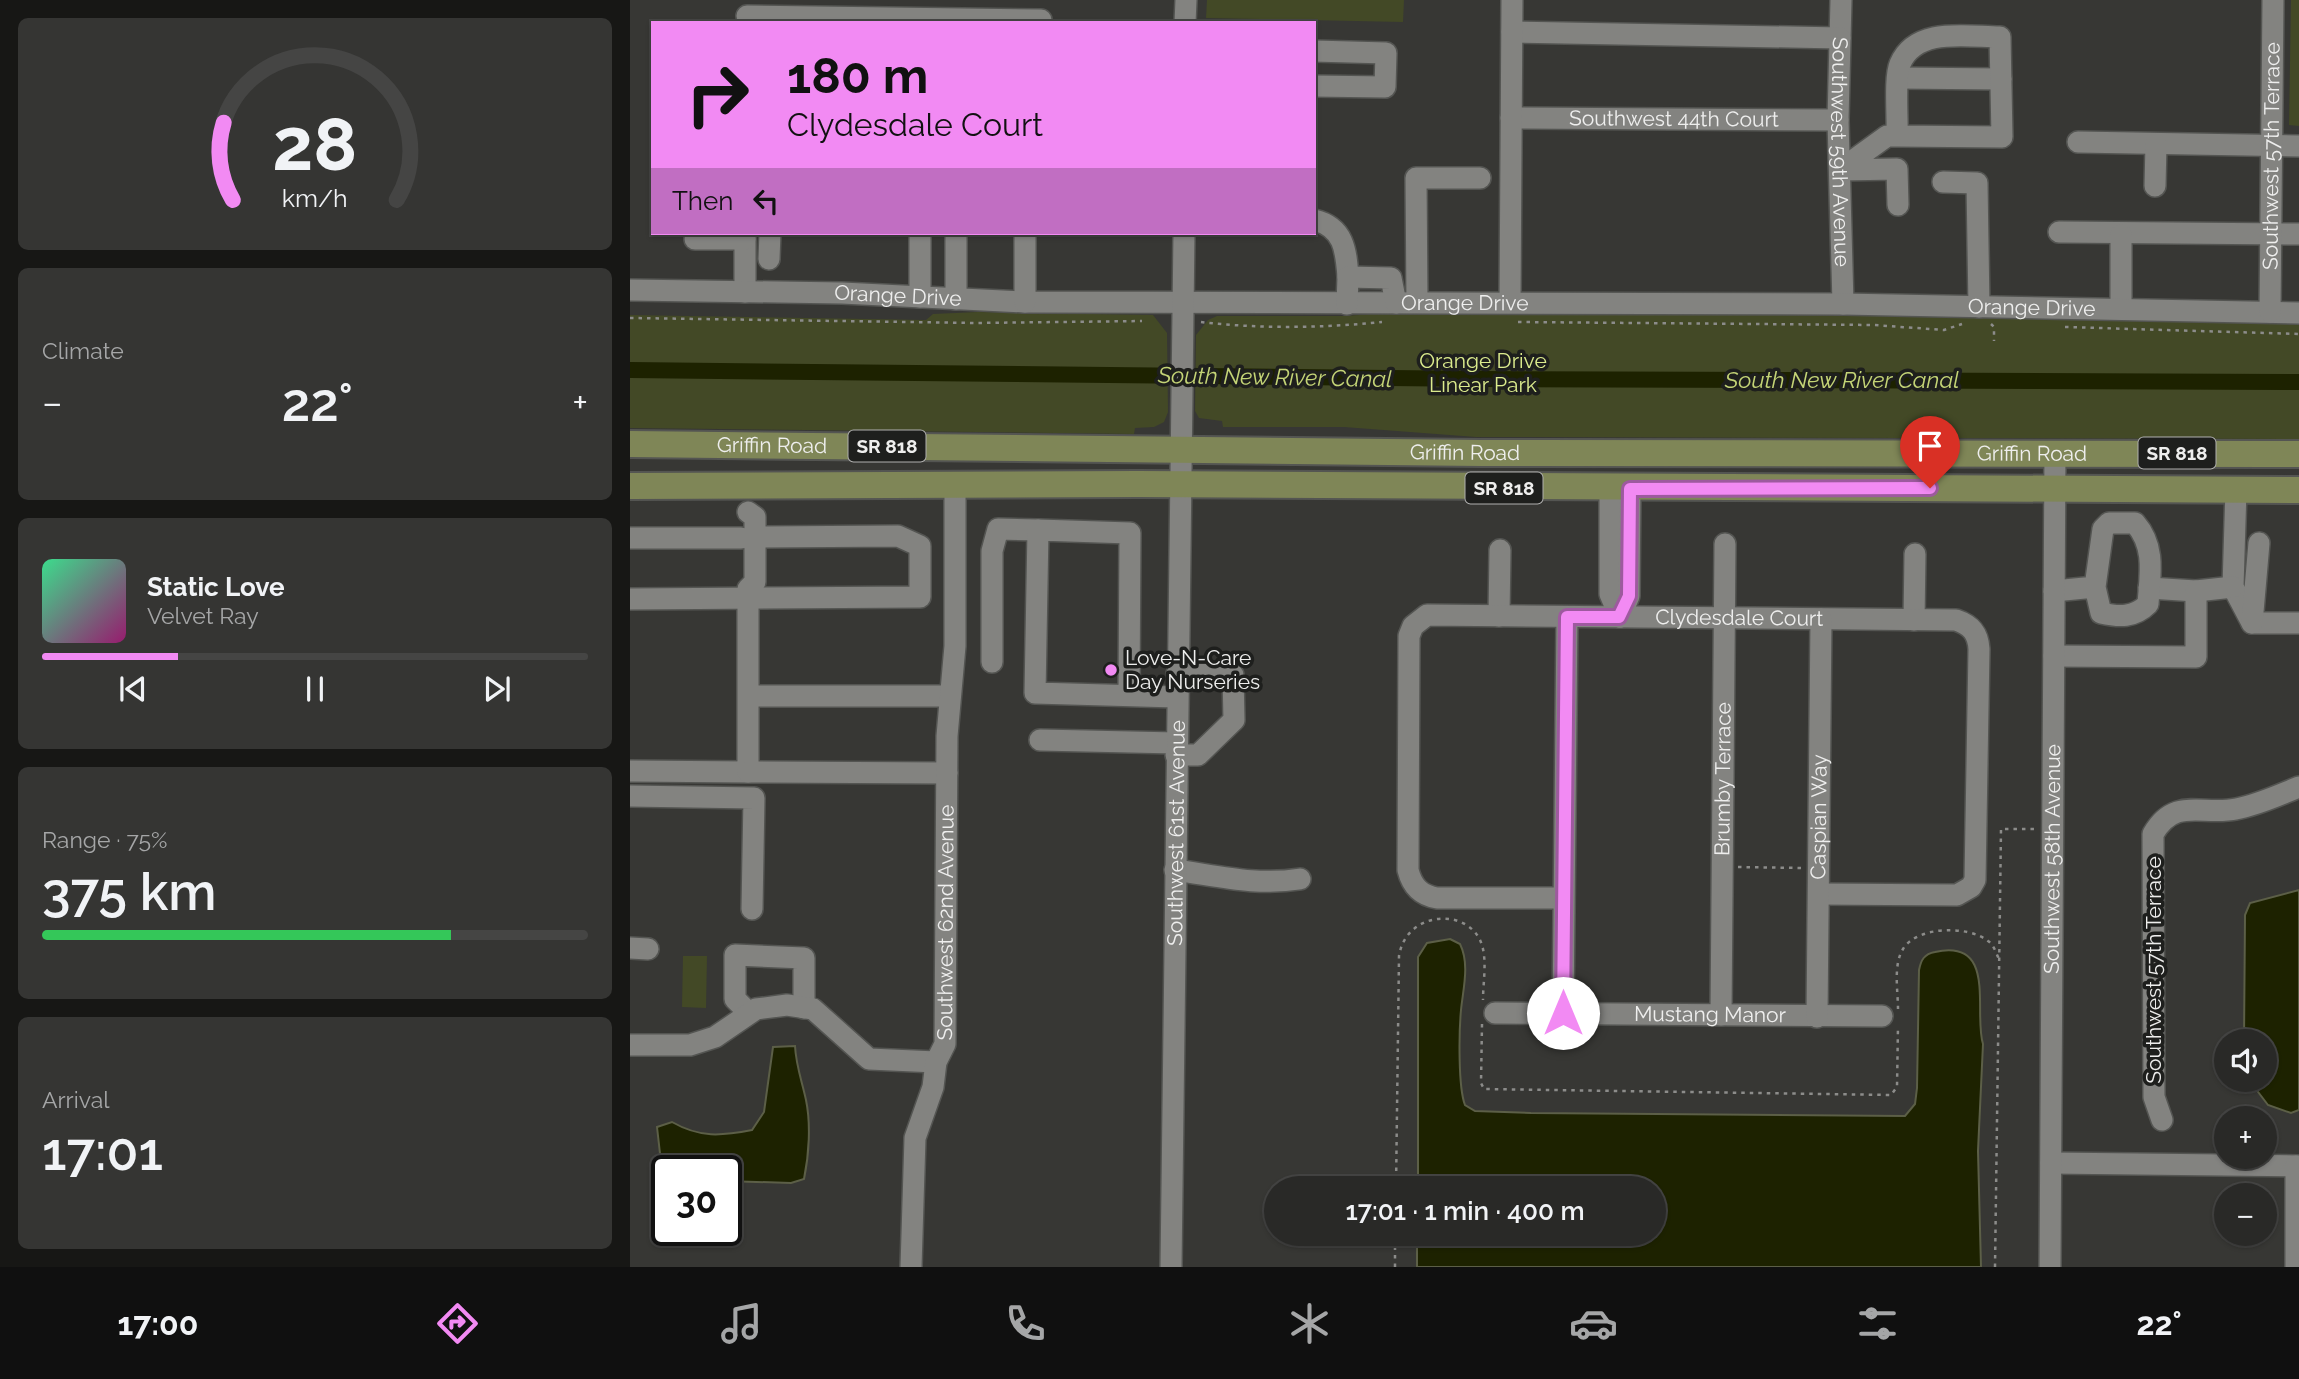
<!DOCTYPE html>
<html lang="en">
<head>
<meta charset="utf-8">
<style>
  body { margin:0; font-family:Raleway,sans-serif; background:#353533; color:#f1f3f6; height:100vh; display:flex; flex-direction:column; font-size:26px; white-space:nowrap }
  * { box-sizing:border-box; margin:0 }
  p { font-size:23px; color:#a5a6a7 }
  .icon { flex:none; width:38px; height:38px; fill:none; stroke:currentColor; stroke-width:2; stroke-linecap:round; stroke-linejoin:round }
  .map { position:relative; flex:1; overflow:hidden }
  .panel { display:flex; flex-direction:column; gap:18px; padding:18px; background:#171715; width:630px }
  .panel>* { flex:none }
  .guide { position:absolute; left:21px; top:21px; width:665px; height:214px; border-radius:0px; box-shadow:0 2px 5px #0004,0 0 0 2px #454544; background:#f28af3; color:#111; overflow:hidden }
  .controls { position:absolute; left:1584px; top:1029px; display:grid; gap:14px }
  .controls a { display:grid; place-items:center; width:63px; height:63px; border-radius:50%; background:#292927; box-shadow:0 2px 5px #0004,0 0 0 2px #454544; font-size:35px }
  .speed { position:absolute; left:21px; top:1155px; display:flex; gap:14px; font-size:35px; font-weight:700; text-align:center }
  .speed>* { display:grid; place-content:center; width:91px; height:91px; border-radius:50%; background:#292927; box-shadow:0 2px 5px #0004,0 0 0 2px #454544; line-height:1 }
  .speed .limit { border:4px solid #111; border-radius:10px; background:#fff; color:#111 }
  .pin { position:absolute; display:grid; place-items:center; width:60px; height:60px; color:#fff; margin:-72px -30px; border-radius:50% 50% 50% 0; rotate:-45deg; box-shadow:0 0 7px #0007 }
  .pin .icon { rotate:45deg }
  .me { position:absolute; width:77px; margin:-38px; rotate:0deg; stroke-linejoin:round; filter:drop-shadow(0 0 5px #0008) }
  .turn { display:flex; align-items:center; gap:24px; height:147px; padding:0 21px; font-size:32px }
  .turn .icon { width:91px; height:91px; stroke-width:2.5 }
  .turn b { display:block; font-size:49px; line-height:60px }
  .then { display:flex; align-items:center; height:66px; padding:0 21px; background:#0003; gap:14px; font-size:26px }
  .big { font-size:52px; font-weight:600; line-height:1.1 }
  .panel .widget { flex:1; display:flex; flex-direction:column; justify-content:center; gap:10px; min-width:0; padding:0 24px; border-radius:10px; background:#353533 }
  .panel .dial { align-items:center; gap:0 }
  .dial svg { height:182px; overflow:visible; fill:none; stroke:#454544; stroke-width:7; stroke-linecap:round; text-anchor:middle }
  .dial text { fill:#f1f3f6; stroke:none }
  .song { display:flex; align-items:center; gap:21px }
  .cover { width:84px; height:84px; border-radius:10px; background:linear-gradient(135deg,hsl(150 70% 55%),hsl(320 70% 35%)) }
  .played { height:7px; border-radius:4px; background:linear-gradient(90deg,#f28af3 25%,#454544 25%) }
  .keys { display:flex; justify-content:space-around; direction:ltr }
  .heat { display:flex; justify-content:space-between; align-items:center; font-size:38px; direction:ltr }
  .charge { height:10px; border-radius:5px; background:linear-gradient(90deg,#34c759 75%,#454544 0) }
  .trip { position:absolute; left:634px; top:1176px; width:402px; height:70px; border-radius:35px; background:#292927; box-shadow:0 2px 5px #0004,0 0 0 2px #454544; font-weight:600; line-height:70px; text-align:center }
  .tab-bar { display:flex; height:112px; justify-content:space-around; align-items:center; background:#101010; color:#a5a6a7 }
  .tab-bar .icon { width:49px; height:49px }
  .tab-bar .selected { color:#f28af3 }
  .tab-bar b { font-size:32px; color:#f1f3f6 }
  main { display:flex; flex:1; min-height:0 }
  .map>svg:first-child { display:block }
  .green { fill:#434926 }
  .water { fill:#1d2200; stroke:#5c5f47; stroke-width:2 }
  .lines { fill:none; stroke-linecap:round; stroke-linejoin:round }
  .canal { stroke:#1d2200; stroke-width:16 }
  .minor-casing { stroke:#545552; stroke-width:24 }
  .major-casing { stroke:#545552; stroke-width:30 }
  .path { stroke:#8c8c8a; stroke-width:2.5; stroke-dasharray:3.5 5; stroke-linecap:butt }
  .minor { stroke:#838380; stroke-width:21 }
  .major { stroke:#7f8657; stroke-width:26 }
  .route-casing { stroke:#9d5a9e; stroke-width:18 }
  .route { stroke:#f28af3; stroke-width:12 }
  .poi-dot { fill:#f28af3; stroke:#1e1f1d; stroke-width:2.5 }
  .labels { text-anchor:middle; stroke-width:7; stroke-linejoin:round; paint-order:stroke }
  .shield { fill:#1e1f1d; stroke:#b0b0af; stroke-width:2 }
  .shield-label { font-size:19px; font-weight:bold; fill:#eeeeed }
  .street-label { font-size:21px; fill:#eeeeed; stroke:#1e1f1d }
  .park-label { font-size:21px; fill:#dbeb8d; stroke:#1e1f1d }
  .poi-label { font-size:21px; fill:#eeeeed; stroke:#1e1f1d; text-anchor:start }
  .water-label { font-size:23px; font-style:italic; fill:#c4d476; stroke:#1e1f1d }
</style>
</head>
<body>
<main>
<section class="panel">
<div class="widget dial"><svg viewBox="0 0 100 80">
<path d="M14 69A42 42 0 1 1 86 69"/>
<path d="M14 69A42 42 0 0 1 10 35" stroke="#f28af3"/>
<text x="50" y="56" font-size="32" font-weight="700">28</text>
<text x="50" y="72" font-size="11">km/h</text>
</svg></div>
<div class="widget"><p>Climate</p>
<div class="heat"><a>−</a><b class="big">22°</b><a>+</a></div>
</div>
<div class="widget">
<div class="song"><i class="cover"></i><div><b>Static Love</b><p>Velvet Ray</p></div></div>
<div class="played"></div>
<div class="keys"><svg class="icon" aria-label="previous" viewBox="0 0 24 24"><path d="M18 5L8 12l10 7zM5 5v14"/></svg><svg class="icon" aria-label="pause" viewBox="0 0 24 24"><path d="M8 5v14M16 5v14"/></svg><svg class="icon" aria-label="next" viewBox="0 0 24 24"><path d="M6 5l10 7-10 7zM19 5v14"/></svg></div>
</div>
<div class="widget"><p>Range · 75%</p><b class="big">375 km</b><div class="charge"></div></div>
<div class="widget"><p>Arrival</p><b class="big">17:01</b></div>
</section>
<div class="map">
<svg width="1669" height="1267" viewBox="0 0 1669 1267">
  <rect width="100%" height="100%" fill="#373734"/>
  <path class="green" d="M577 0H774L773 22 576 18Z
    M1661 0H1669V126L1659 125Z
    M808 309 1669 319V439L846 437 714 427H593L592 421 569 418 565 411 566 335 578 320 587 316H716Z
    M348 312 523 315 537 333 538 412 534 422 524 427 505 428 504 434 0 428V315L296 320 303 314Z
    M53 956H77L76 1008 52 1007Z"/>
  <path class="water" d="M1669 890V1110L1661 1113 1638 1105 1619 1080H1634V1041H1614L1615 915 1620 903Z
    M820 939 830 944C840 964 833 989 831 1010 829 1031 828 1087 835 1105L845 1111 901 1113 1275 1116 1285 1104 1287 1088 1289 970C1291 960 1294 954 1305 952 1368 938 1343 1013 1353 1044L1348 1151 1351 1267H787V1234H1024V1188H788V957L797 943Z
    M165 1046C166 1066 172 1081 176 1100 181 1124 179 1155 174 1179L161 1183 96 1181V1171H37V1180H33L27 1127 42 1122C70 1138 91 1136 122 1130L134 1112 143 1047Z"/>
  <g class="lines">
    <path class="canal" d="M0 370 854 379 1669 382"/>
    <defs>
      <g id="minor">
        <path id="s1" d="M1211 0 1208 120 1213 304"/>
        <path d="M117 16 411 20"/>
        <path d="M555 23 556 0"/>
        <path d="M882 32 1210 38"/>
        <path d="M684 51 756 53 755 87 684 86"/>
        <path d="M1269 78 1371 79"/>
        <path id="s2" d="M881 118 1208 120"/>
        <path d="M1267 136C1268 119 1264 78 1270 64 1286 26 1338 37 1370 37L1372 137 1267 136H1257L1210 170 1267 169 1268 205"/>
        <path d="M1448 142 1669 146"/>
        <path d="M1313 182 1347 183 1349 307"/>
        <path d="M1525 186 1526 144"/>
        <path d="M684 220C714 227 716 250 718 277"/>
        <path d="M1429 232 1669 234"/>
        <path d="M115 233V292"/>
        <path d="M1491 235V309"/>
        <path d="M65 239H115"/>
        <path d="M139 259 140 233"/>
        <path id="s3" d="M0 290 212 293 395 302 1213 304 1669 313"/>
        <path d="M290 297V233"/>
        <path d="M326 299V233"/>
        <path d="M395 302V233"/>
        <path d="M787 302 786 178H850"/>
        <path d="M880 302 882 0"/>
        <path d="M717 304 718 277 761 278 766 303"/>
        <path id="s4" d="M1640 312 1643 0"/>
        <path d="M980 489V594L990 617"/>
        <path d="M1606 489 1603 587 1622 623H1669"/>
        <path d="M0 538H111"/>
        <path d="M1519 588 1566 591"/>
        <path d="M1424 591 1465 587 1473 529 1479 523H1505C1526 547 1520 575 1518 604 1504 618 1489 617 1471 613L1465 587"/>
        <path d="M0 599 290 597V546L268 536 125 537"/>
        <path d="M869 616 870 550"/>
        <path d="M990 617 999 596 1000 489"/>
        <path d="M1284 620 1285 554"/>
        <path d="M1622 623 1629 543"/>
        <path d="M1424 656 1566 657V591L1603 587"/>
        <path d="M362 662V551L368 529 408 530"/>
        <path d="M499 695 500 533 408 530 405 693 546 697"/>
        <path d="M119 696H320"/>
        <path d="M410 740 546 743"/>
        <path d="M546 755H568L604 720 603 675 547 674"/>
        <path d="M0 771 118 772V589L125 582V517L118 512"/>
        <path d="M118 772 317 773"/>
        <path d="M0 796 124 798 122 909"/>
        <path d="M545 870C589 876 626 886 670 879"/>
        <path id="s5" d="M933 898H807C790 895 782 886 778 870L779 636 783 626 797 615 1326 620C1341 625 1348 633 1349 649L1345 880 1341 887 1327 895 1189 894"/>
        <path d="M0 948 18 949"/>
        <path d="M119 1013 105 999V955L174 958V1008"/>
        <path id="s6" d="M865 1013 1252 1016"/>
        <path d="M933 1013 937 617"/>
        <path id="s7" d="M1091 1015 1095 544"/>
        <path id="s8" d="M1187 1017 1191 619"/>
        <path d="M0 1045H60L85 1037 126 1009 157 1005 183 1009 239 1059 306 1062"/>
        <path d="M1532 1120 1524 1097 1523 834C1545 796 1572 816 1606 809 1628 805 1649 795 1669 787"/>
        <path d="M1421 1163 1669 1166"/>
        <path id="s9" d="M281 1267 285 1138 303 1087 306 1062 315 1044 317 736 325 646V484"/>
        <path id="s10" d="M541 1267 554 233"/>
        <path id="s11" d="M1420 1267 1425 452"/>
        <path d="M1666 1267V1166"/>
      </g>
      <g id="major">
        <path id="s12" d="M0 444 851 453 1669 454"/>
        <path d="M0 486 508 484 1669 490"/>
      </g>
    </defs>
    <use href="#minor" class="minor-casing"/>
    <use href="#major" class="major-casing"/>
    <path class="path" d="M0 318 346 323 512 321
      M571 322C630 329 693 328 752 322
      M888 322 1244 325 1314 330 1332 324
      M1361 324 1364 327V341
      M1435 327 1669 334
      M1108 867 1171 868
      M1268 1009C1268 991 1263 965 1273 949 1287 926 1338 925 1358 941 1364 945 1366 953 1369 959
      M852 1024 851 1083 854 1089 1261 1095 1267 1087 1268 1026
      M766 1188 769 956C776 912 834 907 850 940 858 957 853 981 853 1000
      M765 1267V1234
      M1365 1267 1371 829H1406"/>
    <use href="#minor" class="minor"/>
    <use href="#major" class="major"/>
  </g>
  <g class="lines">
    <defs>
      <path id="route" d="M933 1013 937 617H989L999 596 1000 489 1300 488"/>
    </defs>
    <use href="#route" class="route-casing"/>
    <use href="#route" class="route"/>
  </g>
  <circle class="poi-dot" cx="481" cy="670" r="7"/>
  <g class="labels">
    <g class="shield">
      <rect x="218.5" y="430.5" width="77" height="31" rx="5"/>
      <rect x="1508.5" y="437.5" width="77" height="31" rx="5"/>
      <rect x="835.5" y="472.5" width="77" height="31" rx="5"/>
    </g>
    <g class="shield-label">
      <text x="257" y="453">SR 818</text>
      <text x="1547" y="460">SR 818</text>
      <text x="874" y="495">SR 818</text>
    </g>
    <g class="street-label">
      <text dy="7" stroke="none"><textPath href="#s2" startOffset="163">Southwest 44th Court</textPath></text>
      <text dy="7" stroke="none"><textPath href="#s1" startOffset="152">Southwest 59th Avenue</textPath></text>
      <text dy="7" stroke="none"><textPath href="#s4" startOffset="156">Southwest 57th Terrace</textPath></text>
      <text dy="7" stroke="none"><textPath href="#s3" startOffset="268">Orange Drive</textPath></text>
      <text dy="7" stroke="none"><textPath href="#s3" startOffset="835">Orange Drive</textPath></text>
      <text dy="7" stroke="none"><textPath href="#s3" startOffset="1402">Orange Drive</textPath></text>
      <text dy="7" stroke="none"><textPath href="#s12" startOffset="142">Griffin Road</textPath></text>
      <text dy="7" stroke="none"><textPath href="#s12" startOffset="835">Griffin Road</textPath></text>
      <text dy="7" stroke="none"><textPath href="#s12" startOffset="1402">Griffin Road</textPath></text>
      <text dy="7" stroke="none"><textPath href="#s5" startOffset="744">Clydesdale Court</textPath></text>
      <text dy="7" stroke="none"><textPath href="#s7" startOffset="236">Brumby Terrace</textPath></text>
      <text dy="7" stroke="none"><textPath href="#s8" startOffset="200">Caspian Way</textPath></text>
      <text dy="7" stroke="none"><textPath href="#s10" startOffset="434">Southwest 61st Avenue</textPath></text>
      <text dy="7" stroke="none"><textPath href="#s11" startOffset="408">Southwest 58th Avenue</textPath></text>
      <text dy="7" stroke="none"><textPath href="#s9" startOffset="350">Southwest 62nd Avenue</textPath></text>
      <text transform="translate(1524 970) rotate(-90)" y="7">Southwest 57th Terrace</text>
      <text dy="7" stroke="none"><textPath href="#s6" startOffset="215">Mustang Manor</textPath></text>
    </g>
    <g class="park-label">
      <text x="853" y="368">Orange Drive<tspan x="853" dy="24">Linear Park</tspan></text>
    </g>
    <g class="poi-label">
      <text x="495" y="665">Love-N-Care<tspan x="495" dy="24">Day Nurseries</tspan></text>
    </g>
    <g class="water-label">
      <text transform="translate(645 377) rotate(1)" y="8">South New River Canal</text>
      <text x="1212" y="388">South New River Canal</text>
    </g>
  </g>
</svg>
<div class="controls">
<a><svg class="icon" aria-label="sound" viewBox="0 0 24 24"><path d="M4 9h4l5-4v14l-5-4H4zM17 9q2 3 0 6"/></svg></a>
<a>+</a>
<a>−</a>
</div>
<div class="speed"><div class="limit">30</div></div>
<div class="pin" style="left:1300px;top:488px;background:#d93025"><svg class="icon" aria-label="arrive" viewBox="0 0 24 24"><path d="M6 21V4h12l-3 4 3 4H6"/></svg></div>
<svg class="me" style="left:933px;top:1013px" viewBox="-20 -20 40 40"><circle r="19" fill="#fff"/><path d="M0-13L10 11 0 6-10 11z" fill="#f28af3"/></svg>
<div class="trip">17:01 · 1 min · 400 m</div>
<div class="guide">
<div class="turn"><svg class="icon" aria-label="right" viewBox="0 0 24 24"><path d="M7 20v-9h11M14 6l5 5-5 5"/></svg><div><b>180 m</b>Clydesdale Court</div></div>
<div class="then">Then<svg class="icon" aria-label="left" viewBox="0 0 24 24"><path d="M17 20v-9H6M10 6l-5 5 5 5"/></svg></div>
</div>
</div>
</main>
<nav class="tab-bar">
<b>17:00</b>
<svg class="icon selected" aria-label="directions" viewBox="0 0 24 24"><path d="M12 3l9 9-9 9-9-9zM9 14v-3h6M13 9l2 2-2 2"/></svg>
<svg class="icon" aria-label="music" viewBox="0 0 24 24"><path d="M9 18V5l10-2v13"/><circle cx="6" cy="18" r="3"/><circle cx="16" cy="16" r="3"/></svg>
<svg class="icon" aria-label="phone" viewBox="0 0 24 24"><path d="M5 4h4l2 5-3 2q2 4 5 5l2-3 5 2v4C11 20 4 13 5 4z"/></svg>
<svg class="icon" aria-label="climate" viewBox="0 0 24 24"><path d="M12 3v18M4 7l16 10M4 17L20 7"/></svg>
<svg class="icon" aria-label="car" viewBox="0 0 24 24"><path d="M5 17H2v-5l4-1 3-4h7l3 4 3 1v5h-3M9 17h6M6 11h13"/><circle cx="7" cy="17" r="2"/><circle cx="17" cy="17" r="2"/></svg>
<svg class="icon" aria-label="filters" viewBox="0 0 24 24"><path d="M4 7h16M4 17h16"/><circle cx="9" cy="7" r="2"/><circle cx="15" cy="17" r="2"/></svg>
<b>22°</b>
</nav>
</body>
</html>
